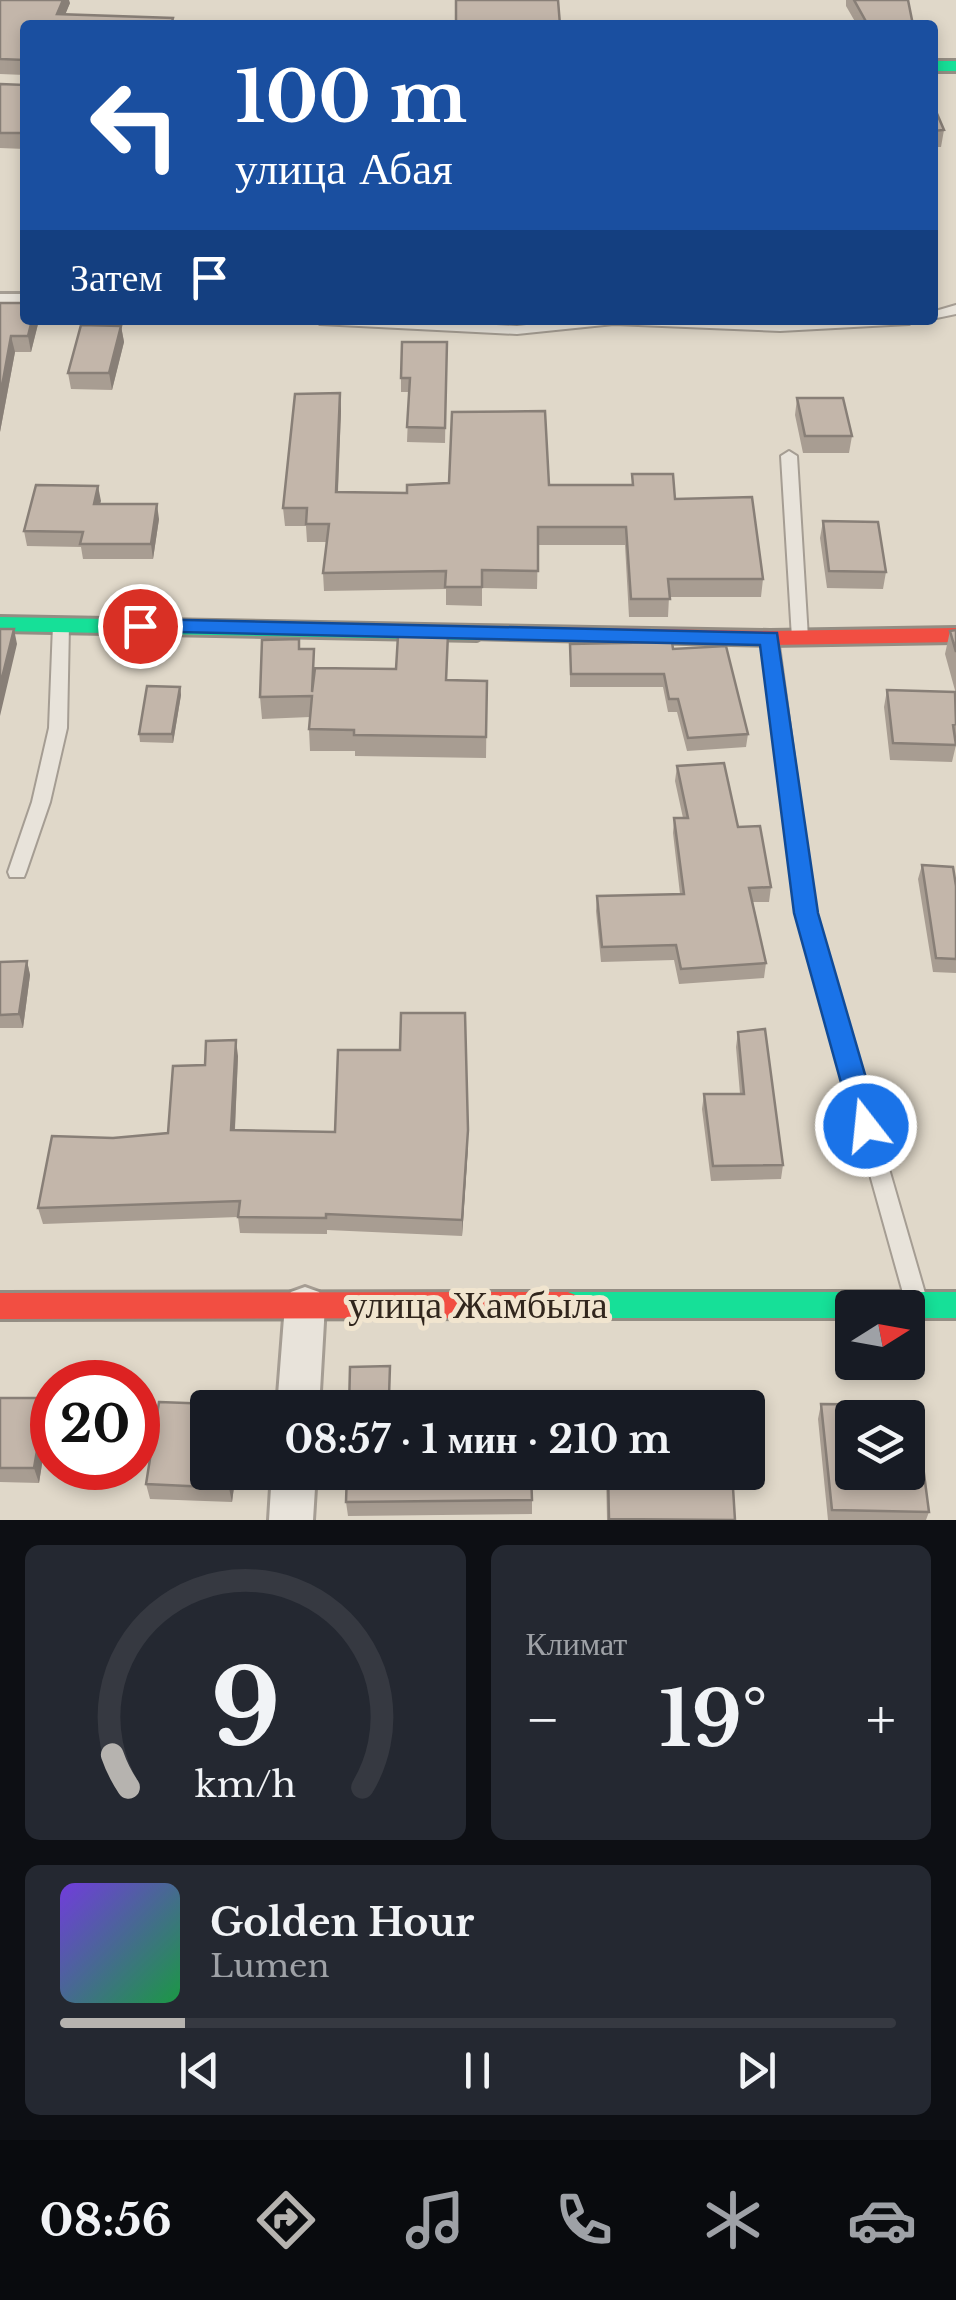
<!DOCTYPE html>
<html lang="ru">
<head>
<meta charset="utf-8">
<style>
  body { margin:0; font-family:"Libre Baskerville",serif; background:#242831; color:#f1f3f6; height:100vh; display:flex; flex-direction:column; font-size:38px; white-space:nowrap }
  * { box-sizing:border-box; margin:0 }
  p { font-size:32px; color:#9ea1a6 }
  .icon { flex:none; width:55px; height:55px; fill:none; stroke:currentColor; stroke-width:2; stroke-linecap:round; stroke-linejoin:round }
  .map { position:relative; height:1520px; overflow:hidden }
  .sheet { display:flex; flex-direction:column; gap:25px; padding:25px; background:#0d0f14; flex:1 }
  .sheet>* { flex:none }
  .top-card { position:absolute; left:20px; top:20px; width:918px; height:305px; border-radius:10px; box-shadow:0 5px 15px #0003; background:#1a4fa0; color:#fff; overflow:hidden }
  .needle { width:65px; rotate:79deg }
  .buttons { position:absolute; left:835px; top:1290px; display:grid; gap:20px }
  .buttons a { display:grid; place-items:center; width:90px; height:90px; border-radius:10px; background:#171b24; box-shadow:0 5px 15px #0003; font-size:50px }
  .speed { position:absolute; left:30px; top:1360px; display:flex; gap:20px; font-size:50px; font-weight:700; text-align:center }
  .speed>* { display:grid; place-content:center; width:130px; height:130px; border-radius:50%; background:#171b24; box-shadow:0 5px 15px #0003; line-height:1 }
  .speed .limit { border:15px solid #d22; background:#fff; color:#111 }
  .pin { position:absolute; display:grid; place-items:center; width:85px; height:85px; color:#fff; margin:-42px; border:5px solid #fff; border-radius:50%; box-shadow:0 2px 10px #0007 }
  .me { position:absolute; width:110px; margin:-55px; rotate:344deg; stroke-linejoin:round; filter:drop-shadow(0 0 8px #0008) }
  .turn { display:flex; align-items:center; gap:35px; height:210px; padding:0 50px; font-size:45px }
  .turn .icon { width:130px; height:130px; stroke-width:2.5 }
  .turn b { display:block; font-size:70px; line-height:85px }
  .then { display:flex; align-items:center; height:95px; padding:0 50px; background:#0003; gap:20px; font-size:38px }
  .big { font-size:75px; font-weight:800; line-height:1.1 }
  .sheet .widget { flex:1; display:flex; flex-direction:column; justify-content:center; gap:15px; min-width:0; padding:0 35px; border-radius:15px; background:#242831 }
  .sheet .dial { align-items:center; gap:0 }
  .dial svg { height:260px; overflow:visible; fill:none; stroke:#363941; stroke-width:7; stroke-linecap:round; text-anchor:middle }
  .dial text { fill:#f1f3f6; stroke:none }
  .song { display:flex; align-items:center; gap:30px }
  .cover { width:120px; height:120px; border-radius:15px; background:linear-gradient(135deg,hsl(260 70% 55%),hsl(140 70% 35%)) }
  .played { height:10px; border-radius:5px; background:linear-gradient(90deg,#b6b3af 15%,#363941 15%) }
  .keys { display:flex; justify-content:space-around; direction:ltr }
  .heat { display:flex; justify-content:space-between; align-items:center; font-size:55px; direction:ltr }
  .sheet .tiles { flex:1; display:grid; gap:25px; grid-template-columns:1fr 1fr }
  .widget:last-child { grid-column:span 2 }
  .trip { position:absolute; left:190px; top:1390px; width:575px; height:100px; border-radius:10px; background:#171b24; box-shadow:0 5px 15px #0003; font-weight:800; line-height:100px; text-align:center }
  .dock { display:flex; height:160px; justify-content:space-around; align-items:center; background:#090b0e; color:#9ea1a6 }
  .dock .icon { width:70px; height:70px }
  .dock .active { color:#b6b3af }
  .dock b { font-size:45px; color:#f1f3f6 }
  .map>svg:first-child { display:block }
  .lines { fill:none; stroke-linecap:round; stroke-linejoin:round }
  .lane-casing { stroke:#a59d93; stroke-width:4 }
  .street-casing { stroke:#a59d93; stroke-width:6 }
  .fast-casing { stroke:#948d83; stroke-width:6 }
  .jam-casing { stroke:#948d83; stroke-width:6 }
  .lane { fill:#e8e3da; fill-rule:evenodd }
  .street { fill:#e8e3da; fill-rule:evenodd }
  .fast { fill:#16e098; fill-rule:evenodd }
  .jam { fill:#f24e42; fill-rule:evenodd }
  .wall { fill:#a89d92 }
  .shaded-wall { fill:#887f77 }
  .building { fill:#c3b6aa; stroke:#887f77; stroke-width:2.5; fill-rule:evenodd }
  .route { fill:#1a73e8; stroke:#114b97; stroke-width:2.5 }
  .labels { text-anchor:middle; stroke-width:10; stroke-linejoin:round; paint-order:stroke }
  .near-street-label { font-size:38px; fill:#31261d; stroke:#f1e5cf }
</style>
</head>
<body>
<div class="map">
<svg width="956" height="1520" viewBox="0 0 956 1520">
  <rect width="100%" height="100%" fill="#e0d8c9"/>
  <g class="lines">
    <defs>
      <path id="lane" d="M956 305V314L927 320H932V312Z
        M313 320H403L517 326 573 320 780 323 916 320 909 324 780 331 614 324 517 334 320 324Z
        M789 451 797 456 808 638 800 644 792 638 781 456Z
        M61 619 69 625 67 728 50 802 26 872 24 877H10L8 872 32 802 49 728 53 625Z
        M770 632 778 638 815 913 927 1300 924 1307 916 1310 908 1307 905 1300 797 913 762 638Z"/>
      <path id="street" d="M0 294H25V310H0Z
        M305 1287 319 1292 325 1305 319 1408H277L285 1305 291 1292Z
        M272 1472H316L313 1520H269Z"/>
      <path id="fast" d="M932 61H956V71H932Z
        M0 617 477 626 488 633 477 640 0 631Z
        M568 1292H956V1318H908V1308H852V1318H568L558 1314 554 1305 558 1296Z"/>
      <path id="jam" d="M477 626 770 631 956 628V642L770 645 470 638 466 633 470 628Z
        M568 1292 578 1296 582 1305 578 1314 568 1318 0 1319V1293Z"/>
    </defs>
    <use href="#lane" class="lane-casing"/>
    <use href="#street" class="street-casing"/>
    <use href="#fast" class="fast-casing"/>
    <use href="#jam" class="jam-casing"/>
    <use href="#lane" class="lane"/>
    <use href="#street" class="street"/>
    <use href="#fast" class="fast"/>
    <use href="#jam" class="jam"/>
  </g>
  <path class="wall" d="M0 0 70 3 65 14 173 18 174 25H25V75L0 74Z
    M846 0H908L913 25H857L846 6Z
    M25 80V149L0 148V84L25 85Z
    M932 102 944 130 941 147H932Z
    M0 303 39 320 31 352H15L0 432Z
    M121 326 124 342 112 390 71 389 68 373Z
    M447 342 445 443 407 442 409 392H401V378Z
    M340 393 341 411 338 492 407 493 549 485H632V474L675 499 763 579 761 597H669L668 617H629L625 545H538L537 589 482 588V606L446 605V589L324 591 323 573 327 542H307L306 526H285L283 508Z
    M797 398 852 436 849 453H803L795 415Z
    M98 486 100 504 159 519 153 559H83L81 547 27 546 24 531Z
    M823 521 886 572 883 589 827 588 820 538Z
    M956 630V694L945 654 950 631Z
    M448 634 447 680 487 681 486 758 355 756V751H310L309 729 310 717 262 719 260 697 300 649 315 668 396 669Z
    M570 644 673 649 748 734 746 747 687 751 677 712H668L663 687H570Z
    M180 687 181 695 173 743 140 742 139 734Z
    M887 690 956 700V745L952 762 890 760 884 707Z
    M677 766 738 827 771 887 769 902H753L766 963 764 978 679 984 674 960 601 962 596 911 597 896 680 894 673 833 674 818H683L675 781Z
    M922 865 956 886V973L933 972 918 879Z
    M27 961 30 975 23 1028H0V962Z
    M738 1032 783 1165 781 1179 711 1181 702 1109 704 1094H740L736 1047Z
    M238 1056 235 1130 468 1146 462 1236 327 1230V1234L240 1233 238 1217 43 1224 38 1208 113 1138 168 1133 205 1065Z
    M0 1398H46L50 1413 39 1483 0 1482Z
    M821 1404 929 1512 926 1520H828L818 1419Z
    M236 1472 232 1502 150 1499 146 1484Z
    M606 1472H732L735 1520H607Z
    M532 1500V1514L348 1516 346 1502Z"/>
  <path class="shaded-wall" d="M63 0H69L70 3 61 25 57 14Z
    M32 320H39L31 352 28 336Z
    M121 326 124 342 112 390 109 373Z
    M11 336 15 352 0 432V397Z
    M340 393 341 411 337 510 336 492Z
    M98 486 101 501 96 519 94 504Z
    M157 504 159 519 153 559 151 544Z
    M14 629 17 644 0 716V686Z
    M180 687 181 695 173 743 172 734Z
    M27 961 30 975 23 1028 19 1014Z
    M236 1040 238 1056 234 1147 231 1130Z
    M468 1130V1146L462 1236V1220Z
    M46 1398 50 1413 39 1483 34 1468Z
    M231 1472H236L232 1502 229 1488Z"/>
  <path class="building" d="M0 0H63L57 14 173 18 171 25H25V60L0 59Z
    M456 0H558L560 25H456Z
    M854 0H908L913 25H868Z
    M25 81V133H0V84L25 85Z
    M932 102 944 130 932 131Z
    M0 303H25V320H32L28 336H11L0 397Z
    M81 325 121 326 109 373H68Z
    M402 342H447L445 428 407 427 410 378H401Z
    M340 393 336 492 407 493V485L449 483 452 412 545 411 549 485H633L632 474H673L675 499 752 497 763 579H668L670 599H631L626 527H538V571L482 570V587H445L446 571 323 573 329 524H306L307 508H283L295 394Z
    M797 398H843L852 436H805Z
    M36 485 98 486 94 504H157L151 544H80L83 532 24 531Z
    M823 521 878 522 886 572 829 571Z
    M0 629H14L0 686Z
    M956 630V652L950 631Z
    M448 634 446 680 487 681 486 737 354 735V730L309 729 312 696 260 697 262 640 299 639V649H314L312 692 315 668 396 669 398 636Z
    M672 642 673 649 726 646 748 734 688 738 678 699H669L664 674H571L570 644Z
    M147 686 180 687 172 734H139Z
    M887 690 955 692 956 724 953 725 956 745 893 743Z
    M724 763 738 827 760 826 771 887 749 888 766 963 681 969 676 945 602 947 597 896 684 894 674 818H688L677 766Z
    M922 865 953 867 956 886V959L936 958Z
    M27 961 19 1014 0 1015V962Z
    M401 1013H465L468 1130 462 1220 326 1214V1218L238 1217 240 1201 38 1208 52 1136 113 1138 168 1133 173 1066 205 1065 206 1041 236 1040 231 1130 335 1132 338 1050H400Z
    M765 1029 783 1165 713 1166 704 1094H744L738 1032Z
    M390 1366 389 1396 527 1392 528 1408H349L350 1367Z
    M0 1398H46L34 1468H0Z
    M159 1402 240 1405V1408H208V1472H231L229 1488 146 1484Z
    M821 1404 915 1405 929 1512 832 1510ZM852 1418H908V1472H852Z
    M347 1472H531L532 1500 346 1502Z
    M608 1472H732L735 1520 609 1519Z"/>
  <path class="route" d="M140 619 777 633 818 913 880 1126 876 1134 866 1137 857 1134 853 1126 794 913 760 645 132 631 129 626Z"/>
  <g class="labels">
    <g class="near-street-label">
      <text x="478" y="1318">улица Жамбыла</text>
    </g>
  </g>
</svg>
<div class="buttons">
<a><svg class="needle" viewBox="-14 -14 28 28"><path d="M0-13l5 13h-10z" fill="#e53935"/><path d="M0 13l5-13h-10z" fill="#9ea1a6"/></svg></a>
<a><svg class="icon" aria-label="layers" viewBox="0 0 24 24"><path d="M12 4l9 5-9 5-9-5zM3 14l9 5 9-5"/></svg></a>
</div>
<div class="speed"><div class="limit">20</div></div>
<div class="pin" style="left:140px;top:626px;background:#d93025"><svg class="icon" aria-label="arrive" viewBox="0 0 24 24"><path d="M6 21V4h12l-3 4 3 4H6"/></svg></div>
<svg class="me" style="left:866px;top:1126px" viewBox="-20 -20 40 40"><circle r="17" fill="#1a73e8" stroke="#fff" stroke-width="3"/><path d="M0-11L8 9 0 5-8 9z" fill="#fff"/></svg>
<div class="trip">08:57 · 1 мин · 210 m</div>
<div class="top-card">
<div class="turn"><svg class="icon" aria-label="left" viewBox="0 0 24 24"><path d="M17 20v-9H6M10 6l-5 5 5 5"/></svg><div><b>100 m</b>улица Абая</div></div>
<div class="then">Затем<svg class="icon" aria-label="arrive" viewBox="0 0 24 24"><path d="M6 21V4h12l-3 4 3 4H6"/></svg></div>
</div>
</div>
<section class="sheet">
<div class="tiles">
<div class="widget dial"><svg viewBox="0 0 100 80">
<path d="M14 69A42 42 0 1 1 86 69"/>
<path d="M14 69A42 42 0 0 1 9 59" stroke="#b6b3af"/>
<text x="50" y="56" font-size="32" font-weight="700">9</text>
<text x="50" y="72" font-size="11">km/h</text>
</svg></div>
<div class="widget"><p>Климат</p>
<div class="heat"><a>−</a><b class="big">19°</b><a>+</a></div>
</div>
<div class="widget">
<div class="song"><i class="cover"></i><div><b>Golden Hour</b><p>Lumen</p></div></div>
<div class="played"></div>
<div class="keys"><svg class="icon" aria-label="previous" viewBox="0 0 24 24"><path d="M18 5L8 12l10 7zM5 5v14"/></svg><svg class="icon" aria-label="pause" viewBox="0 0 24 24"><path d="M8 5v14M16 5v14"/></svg><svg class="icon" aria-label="next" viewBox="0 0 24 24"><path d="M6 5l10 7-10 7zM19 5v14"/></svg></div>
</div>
</div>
</section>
<nav class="dock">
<b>08:56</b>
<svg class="icon active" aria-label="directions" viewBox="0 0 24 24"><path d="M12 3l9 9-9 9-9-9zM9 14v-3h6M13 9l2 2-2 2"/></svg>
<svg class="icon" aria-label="music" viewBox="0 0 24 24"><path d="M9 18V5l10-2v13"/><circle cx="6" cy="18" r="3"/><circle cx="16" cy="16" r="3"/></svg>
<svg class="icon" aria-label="phone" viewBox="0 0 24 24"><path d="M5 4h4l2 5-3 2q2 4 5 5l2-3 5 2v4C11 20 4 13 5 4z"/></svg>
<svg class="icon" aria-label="climate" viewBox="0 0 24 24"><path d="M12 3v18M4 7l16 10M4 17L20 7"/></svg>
<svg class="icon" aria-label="car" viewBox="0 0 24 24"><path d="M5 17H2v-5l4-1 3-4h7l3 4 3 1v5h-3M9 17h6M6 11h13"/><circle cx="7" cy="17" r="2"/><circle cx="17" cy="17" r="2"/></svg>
</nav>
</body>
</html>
